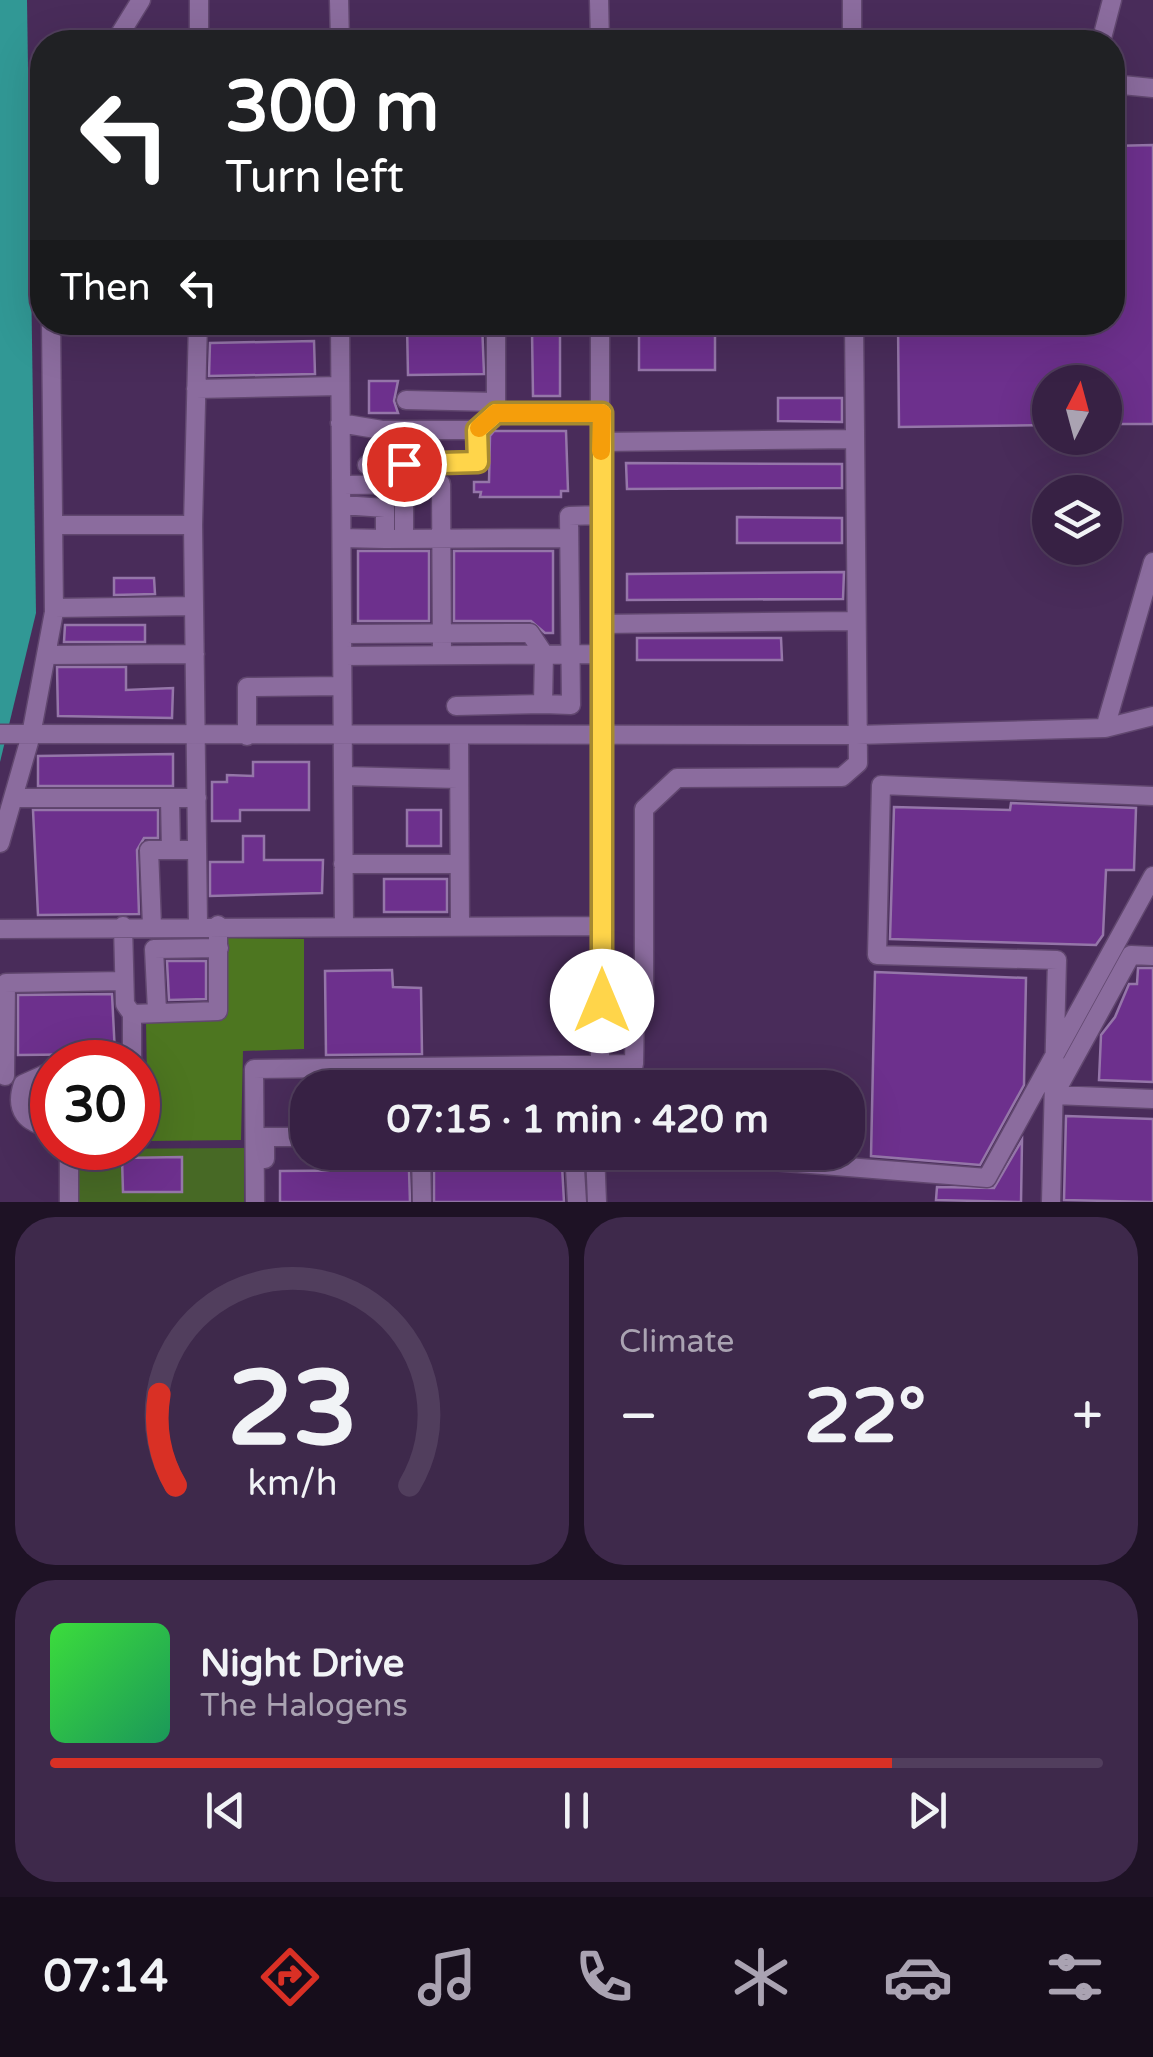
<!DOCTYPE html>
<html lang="en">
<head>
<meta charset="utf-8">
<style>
  body { margin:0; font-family:"Varela Round",sans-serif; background:#3e294b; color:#f1f3f6; height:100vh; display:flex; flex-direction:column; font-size:38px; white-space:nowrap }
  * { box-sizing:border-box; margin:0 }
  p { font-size:32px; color:#aaa3b2 }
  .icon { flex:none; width:55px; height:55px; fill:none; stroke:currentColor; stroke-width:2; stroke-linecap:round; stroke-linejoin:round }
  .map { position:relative; height:1202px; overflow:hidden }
  .drawer { display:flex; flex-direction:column; gap:15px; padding:15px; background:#1e1225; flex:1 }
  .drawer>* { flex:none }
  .hud { position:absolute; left:30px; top:30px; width:1095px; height:305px; border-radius:40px; box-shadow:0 10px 40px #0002,0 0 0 2px #513e5d; background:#202124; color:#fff; overflow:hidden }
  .needle { width:65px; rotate:6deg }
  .controls { position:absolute; left:1032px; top:365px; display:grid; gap:20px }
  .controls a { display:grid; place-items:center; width:90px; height:90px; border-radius:50%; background:#372144; box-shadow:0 10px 40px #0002,0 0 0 2px #513e5d; font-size:50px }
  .speed { position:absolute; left:30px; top:1040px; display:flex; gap:20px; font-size:50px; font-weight:700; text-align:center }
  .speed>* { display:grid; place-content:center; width:130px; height:130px; border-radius:50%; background:#372144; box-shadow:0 10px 40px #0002,0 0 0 2px #513e5d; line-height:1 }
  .speed .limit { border:15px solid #d22; background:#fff; color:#111 }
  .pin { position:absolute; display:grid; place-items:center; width:85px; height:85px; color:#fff; margin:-42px; border:5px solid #fff; border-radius:50%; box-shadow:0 2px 10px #0007 }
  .me { position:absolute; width:110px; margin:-55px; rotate:0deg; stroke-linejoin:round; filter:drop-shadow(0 0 8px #0008) }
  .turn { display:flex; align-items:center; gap:35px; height:210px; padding:0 30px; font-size:45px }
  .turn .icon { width:130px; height:130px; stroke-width:2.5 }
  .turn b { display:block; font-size:70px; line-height:85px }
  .then { display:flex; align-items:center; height:95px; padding:0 30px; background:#0003; gap:20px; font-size:38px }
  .big { font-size:75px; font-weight:700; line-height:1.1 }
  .drawer .tile { flex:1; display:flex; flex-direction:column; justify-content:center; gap:15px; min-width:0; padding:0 35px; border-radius:40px; background:#3e294b }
  .drawer .dial { align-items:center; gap:0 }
  .dial svg { height:260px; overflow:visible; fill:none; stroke:#513e5d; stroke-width:7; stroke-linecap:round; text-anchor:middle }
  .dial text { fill:#f1f3f6; stroke:none }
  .song { display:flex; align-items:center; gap:30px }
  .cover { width:120px; height:120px; border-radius:15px; background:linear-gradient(135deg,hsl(120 70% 55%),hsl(150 70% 35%)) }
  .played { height:10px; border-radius:5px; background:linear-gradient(90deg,#d93025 80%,#513e5d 80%) }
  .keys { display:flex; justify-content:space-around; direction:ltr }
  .heat { display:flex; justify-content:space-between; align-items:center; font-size:55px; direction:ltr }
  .drawer .tiles { flex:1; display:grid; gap:15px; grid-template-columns:1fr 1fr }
  .tile:last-child { grid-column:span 2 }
  .trip { position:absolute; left:290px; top:1070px; width:575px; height:100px; border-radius:40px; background:#372144; box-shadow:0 10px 40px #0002,0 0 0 2px #513e5d; font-weight:700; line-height:100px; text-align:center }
  .tab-bar { display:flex; height:160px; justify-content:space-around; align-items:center; background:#160d1b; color:#aaa3b2 }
  .tab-bar .icon { width:70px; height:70px }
  .tab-bar .current { color:#d93025 }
  .tab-bar b { font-size:45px; color:#f1f3f6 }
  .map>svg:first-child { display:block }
  .green { fill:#476925 }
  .forest { fill:#4d7620 }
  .water { fill:#319895 }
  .building { fill:#6d308d; stroke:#9576a9; stroke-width:2.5 }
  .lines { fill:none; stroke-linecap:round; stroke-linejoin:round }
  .minor-casing { stroke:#61476f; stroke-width:21 }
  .minor { stroke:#8b6c9e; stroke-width:18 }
  .route-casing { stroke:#a68a30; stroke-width:25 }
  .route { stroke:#ffd54a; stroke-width:18 }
  .slow { stroke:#f59e0b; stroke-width:18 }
</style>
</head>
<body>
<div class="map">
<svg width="1153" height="1202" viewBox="0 0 1153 1202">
  <rect width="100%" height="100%" fill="#492c5a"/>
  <path class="green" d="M244 1148V1202H79V1149Z"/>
  <path class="forest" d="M222 938 304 939V1049L243 1051 241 1140 148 1141 146 1021 225 1018Z"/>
  <path class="water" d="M0 0H27L36 613 0 762Z"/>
  <path class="building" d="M1153 145V424H1105V382H1050V425L899 427 898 322H1112V146Z
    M482 322 484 374 408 375 407 324Z
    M532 331 560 332V396H533Z
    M639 332 715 333V370H639Z
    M314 341 315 374 209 376 210 343Z
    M369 381H398L394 401 398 413H369Z
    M778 398H842V422L778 421Z
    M494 431H566L568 491H561V497H480L481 492H474V482H489L490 436Z
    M626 463 842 464V488L627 489Z
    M737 517 842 518V543H737Z
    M358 551H429V621H358Z
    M454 551H553V633H545L531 621H454Z
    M844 572 843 599 627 600V574Z
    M114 578H154L155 594 114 595Z
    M65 625H145V642H64Z
    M637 638H781L782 660H637Z
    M57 667H126V690L173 688 172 718 58 716Z
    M173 754V786H38V756Z
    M253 762H309V810H240V821H212V782H227V775L253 776Z
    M1011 803 1136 808 1134 870H1106L1103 935 1096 945 890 939 894 807 1010 810Z
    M33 810H158V838H144L137 850 139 914 38 915Z
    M407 810H441V846H407Z
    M243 836H264V860H323L322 893 210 896V862H243Z
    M384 879H447V912H384Z
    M167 961H206V999L169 1000Z
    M1138 968H1153V1082L1099 1080 1101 1035 1115 1017 1129 984H1137Z
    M392 970 393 987 421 988 422 1054 326 1055 325 971Z
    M875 972 1026 978 1024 1085 980 1165 871 1156Z
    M112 994 115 1054 18 1055V995Z
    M1066 1116 1153 1119V1202L1064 1200Z
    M1022 1140 1021 1202 936 1200 937 1187 994 1188Z
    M182 1157V1192H123L122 1158Z
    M562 1165 564 1202H434V1166Z
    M409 1170 410 1202H280V1171Z"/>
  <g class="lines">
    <defs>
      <path id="minor" d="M199 0V42
        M339 0 340 42
        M599 0 600 42
        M852 0V42
        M115 42 141 0
        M1101 42 1112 0
        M1112 84 1153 88
        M198 322 193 525 198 925
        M340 322 344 927
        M496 322V413
        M600 322V1088
        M196 389 340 386
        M406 400 496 402
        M340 423 382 430H477
        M601 442 855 439
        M367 465 477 463V430L496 413H602
        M342 485 441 484 442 654
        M342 505 385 508V539L569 538
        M53 525H193
        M342 538 385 539
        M404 539V484
        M54 608 194 606
        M601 624 856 621
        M343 634 530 633 544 654 543 704 456 706
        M46 655 195 654
        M343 656 601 654
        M543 704 571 705 569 516 601 515
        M1105 728 1153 562
        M0 734 857 735 1105 728 1153 716
        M247 736V687L342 686
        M459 736 460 926
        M343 776 458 779
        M15 798H197
        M170 798 171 850
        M0 843 31 735 54 612 51 322
        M343 864H459
        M123 926 125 1004 132 1014
        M152 926 149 850H197
        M0 929 603 926
        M1153 956 1131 955 1054 1095 1153 1099
        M157 1011 154 949 219 948
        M602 1045 644 1003V809L677 778 842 777 858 763 854 322
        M132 1062V1014L218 1011V925
        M52 1071 23 1084C14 1110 26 1124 52 1127
        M5 1076 6 983 123 981
        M394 1088V1082H485V1088
        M69 1148V1202
        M421 1152 422 1202
        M574 1152 577 1202
        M595 1152 597 1202
        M595 1154 760 1160 987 1178 1153 876
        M265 1159V1137H308
        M255 1202 254 1069 634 1064 635 1012
        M1051 1202 1057 960 877 955 881 785 1153 796"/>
    </defs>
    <use href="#minor" class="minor-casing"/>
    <use href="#minor" class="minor"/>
  </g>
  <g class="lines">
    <defs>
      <path id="route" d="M404 464 478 462 477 430 496 413H602V1001"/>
    </defs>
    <use href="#route" class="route-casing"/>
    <use href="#route" class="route"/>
    <path class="slow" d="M479 428 496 413H602L601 451"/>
  </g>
</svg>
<div class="controls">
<a><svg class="needle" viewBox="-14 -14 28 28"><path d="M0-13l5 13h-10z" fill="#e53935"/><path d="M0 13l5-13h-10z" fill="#aaa3b2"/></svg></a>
<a><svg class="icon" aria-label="layers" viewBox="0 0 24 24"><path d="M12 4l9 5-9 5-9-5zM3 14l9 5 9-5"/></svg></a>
</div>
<div class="speed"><div class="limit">30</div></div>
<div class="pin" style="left:404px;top:464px;background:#d93025"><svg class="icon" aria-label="arrive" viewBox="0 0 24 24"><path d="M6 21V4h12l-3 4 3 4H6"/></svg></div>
<svg class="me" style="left:602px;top:1001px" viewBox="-20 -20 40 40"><circle r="19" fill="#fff"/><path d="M0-13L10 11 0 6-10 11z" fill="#ffd54a"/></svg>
<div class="trip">07:15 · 1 min · 420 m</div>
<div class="hud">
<div class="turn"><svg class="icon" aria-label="left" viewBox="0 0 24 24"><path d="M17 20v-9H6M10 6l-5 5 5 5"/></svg><div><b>300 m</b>Turn left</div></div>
<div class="then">Then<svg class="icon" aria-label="left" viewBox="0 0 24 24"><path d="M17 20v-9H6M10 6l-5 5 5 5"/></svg></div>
</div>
</div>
<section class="drawer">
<div class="tiles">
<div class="tile dial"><svg viewBox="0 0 100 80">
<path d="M14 69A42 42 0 1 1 86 69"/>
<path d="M14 69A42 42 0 0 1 9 41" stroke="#d93025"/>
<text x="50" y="56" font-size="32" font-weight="700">23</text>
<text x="50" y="72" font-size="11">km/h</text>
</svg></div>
<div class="tile"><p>Climate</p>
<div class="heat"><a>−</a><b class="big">22°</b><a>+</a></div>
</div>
<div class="tile">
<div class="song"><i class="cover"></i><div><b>Night Drive</b><p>The Halogens</p></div></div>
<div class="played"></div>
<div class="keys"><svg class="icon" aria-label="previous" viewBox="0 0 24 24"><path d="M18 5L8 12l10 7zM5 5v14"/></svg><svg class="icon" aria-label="pause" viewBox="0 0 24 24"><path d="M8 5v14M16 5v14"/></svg><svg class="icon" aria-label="next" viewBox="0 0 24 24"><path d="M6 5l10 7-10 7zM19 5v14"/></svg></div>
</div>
</div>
</section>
<nav class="tab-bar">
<b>07:14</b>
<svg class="icon current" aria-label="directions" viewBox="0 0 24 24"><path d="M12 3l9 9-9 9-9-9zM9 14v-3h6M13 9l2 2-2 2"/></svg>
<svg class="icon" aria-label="music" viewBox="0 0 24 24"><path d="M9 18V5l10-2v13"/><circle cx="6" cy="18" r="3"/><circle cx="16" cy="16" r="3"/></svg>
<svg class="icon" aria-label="phone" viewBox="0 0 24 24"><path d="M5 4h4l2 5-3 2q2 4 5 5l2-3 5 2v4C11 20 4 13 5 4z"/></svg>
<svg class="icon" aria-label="climate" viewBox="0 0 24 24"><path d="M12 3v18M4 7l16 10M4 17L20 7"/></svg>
<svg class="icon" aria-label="car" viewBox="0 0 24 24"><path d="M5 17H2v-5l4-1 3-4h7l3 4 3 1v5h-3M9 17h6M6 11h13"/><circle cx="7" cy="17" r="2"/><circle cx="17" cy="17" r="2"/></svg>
<svg class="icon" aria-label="filters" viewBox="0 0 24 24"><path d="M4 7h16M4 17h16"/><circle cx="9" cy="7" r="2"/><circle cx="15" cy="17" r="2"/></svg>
</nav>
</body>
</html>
